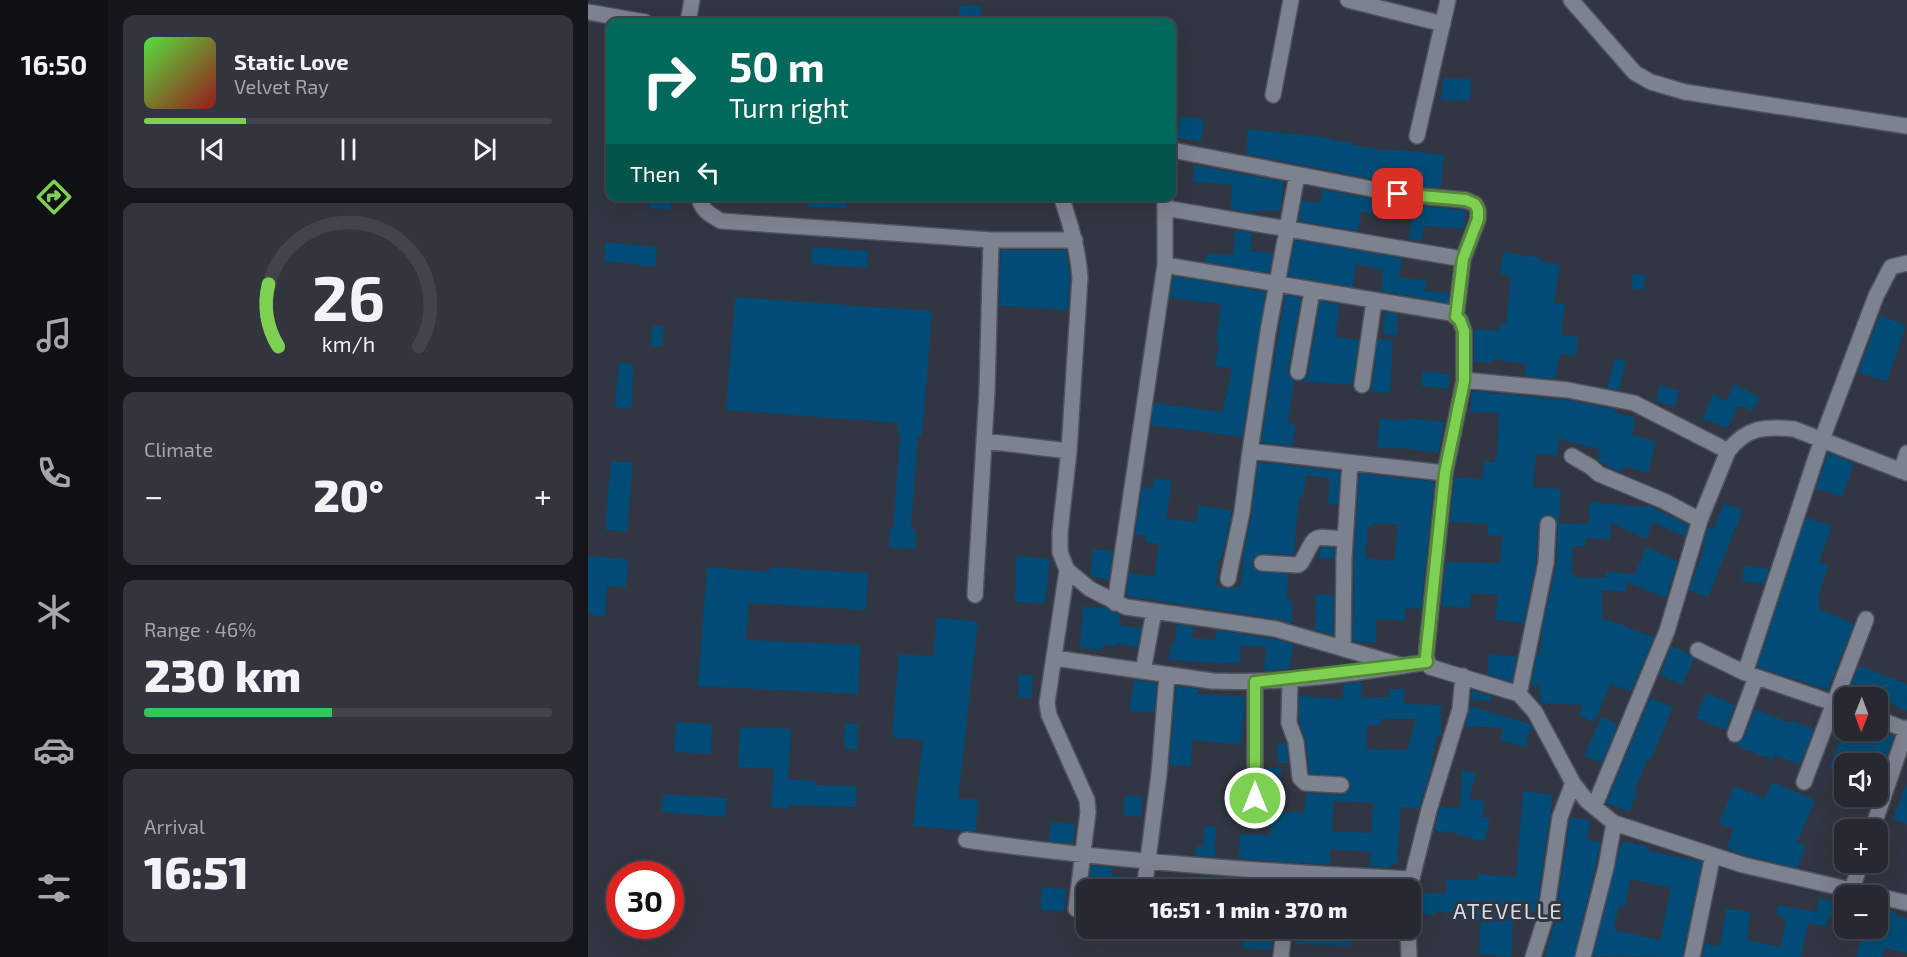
<!DOCTYPE html>
<html lang="en">
<head>
<meta charset="utf-8">
<style>
  body { margin:0; font-family:"Exo 2",sans-serif; background:#32343e; color:#f1f3f6; height:100vh; display:flex; flex-direction:column; font-size:22px; white-space:nowrap }
  * { box-sizing:border-box; margin:0 }
  p { font-size:20px; color:#a4a6ac }
  .icon { flex:none; width:33px; height:33px; fill:none; stroke:currentColor; stroke-width:2; stroke-linecap:round; stroke-linejoin:round }
  .map { position:relative; flex:1; overflow:hidden }
  .panel { display:flex; flex-direction:column; gap:15px; padding:15px; background:#15161c; width:480px }
  .panel>* { flex:none }
  .hud { position:absolute; left:18px; top:18px; width:570px; height:183px; border-radius:12px; box-shadow:0 6px 24px #0002,0 0 0 2px #42444d; background:#00695c; color:#fff; overflow:hidden }
  .needle { width:39px; rotate:181deg }
  .tools { position:absolute; left:1246px; top:687px; display:grid; gap:12px }
  .tools a { display:grid; place-items:center; width:54px; height:54px; border-radius:12px; background:#262832; box-shadow:0 6px 24px #0002,0 0 0 2px #42444d; font-size:30px }
  .speed { position:absolute; left:18px; top:861px; display:flex; gap:12px; font-size:30px; font-weight:700; text-align:center }
  .speed>* { display:grid; place-content:center; width:78px; height:78px; border-radius:50%; background:#262832; box-shadow:0 6px 24px #0002,0 0 0 2px #42444d; line-height:1 }
  .speed .limit { border:9px solid #d22; background:#fff; color:#111 }
  .pin { position:absolute; display:grid; place-items:center; width:51px; height:51px; color:#fff; margin:-26px; border-radius:12px; box-shadow:0 3px 9px #0006 }
  .me { position:absolute; width:66px; margin:-33px; rotate:0deg; stroke-linejoin:round; filter:drop-shadow(0 0 4px #0008) }
  .turn { display:flex; align-items:center; gap:21px; height:126px; padding:0 24px; font-size:27px }
  .turn .icon { width:78px; height:78px; stroke-width:2.5 }
  .turn b { display:block; font-size:42px; line-height:51px }
  .then { display:flex; align-items:center; height:57px; padding:0 24px; background:#0003; gap:12px; font-size:22px }
  .big { font-size:45px; font-weight:800; line-height:1.1 }
  .panel .tile { flex:1; display:flex; flex-direction:column; justify-content:center; gap:9px; min-width:0; padding:0 21px; border-radius:12px; background:#32343e }
  .panel .dial { align-items:center; gap:0 }
  .dial svg { height:156px; overflow:visible; fill:none; stroke:#42444d; stroke-width:7; stroke-linecap:round; text-anchor:middle }
  .dial text { fill:#f1f3f6; stroke:none }
  .song { display:flex; align-items:center; gap:18px }
  .cover { width:72px; height:72px; border-radius:9px; background:linear-gradient(135deg,hsl(110 70% 55%),hsl(0 70% 35%)) }
  .played { height:6px; border-radius:3px; background:linear-gradient(90deg,#7ed053 25%,#42444d 25%) }
  .keys { display:flex; justify-content:space-around; direction:ltr }
  .heat { display:flex; justify-content:space-between; align-items:center; font-size:33px; direction:ltr }
  .charge { height:9px; border-radius:4px; background:linear-gradient(90deg,#34c759 46%,#42444d 0) }
  .trip { position:absolute; left:488px; top:879px; width:345px; height:60px; border-radius:12px; background:#262832; box-shadow:0 6px 24px #0002,0 0 0 2px #42444d; font-weight:800; line-height:60px; text-align:center }
  main { display:flex; flex:1; min-height:0 }
  .menu { display:flex; flex-direction:column; width:108px; justify-content:space-around; align-items:center; background:#0f1014; color:#a4a6ac }
  .menu .icon { width:42px; height:42px }
  .menu .selected { color:#7ed053 }
  .menu b { font-size:27px; color:#f1f3f6 }
  .map>svg:first-child { display:block }
  .building { fill:#004c76; fill-rule:evenodd }
  .lines { fill:none; stroke-linecap:round; stroke-linejoin:round }
  .street-casing { stroke:#4e535d; stroke-width:18 }
  .street { stroke:#7d8290; stroke-width:15 }
  .route-casing { stroke:#528736; stroke-width:15 }
  .route { stroke:#7ed053; stroke-width:10 }
  .labels { text-anchor:middle; stroke-width:6; stroke-linejoin:round; paint-order:stroke }
  .quarter-label { font-size:22px; letter-spacing:1.5px; fill:#d7dae2; stroke:#323642 }
</style>
</head>
<body>
<main>
<nav class="menu">
<b>16:50</b>
<svg class="icon selected" aria-label="directions" viewBox="0 0 24 24"><path d="M12 3l9 9-9 9-9-9zM9 14v-3h6M13 9l2 2-2 2"/></svg>
<svg class="icon" aria-label="music" viewBox="0 0 24 24"><path d="M9 18V5l10-2v13"/><circle cx="6" cy="18" r="3"/><circle cx="16" cy="16" r="3"/></svg>
<svg class="icon" aria-label="phone" viewBox="0 0 24 24"><path d="M5 4h4l2 5-3 2q2 4 5 5l2-3 5 2v4C11 20 4 13 5 4z"/></svg>
<svg class="icon" aria-label="climate" viewBox="0 0 24 24"><path d="M12 3v18M4 7l16 10M4 17L20 7"/></svg>
<svg class="icon" aria-label="car" viewBox="0 0 24 24"><path d="M5 17H2v-5l4-1 3-4h7l3 4 3 1v5h-3M9 17h6M6 11h13"/><circle cx="7" cy="17" r="2"/><circle cx="17" cy="17" r="2"/></svg>
<svg class="icon" aria-label="filters" viewBox="0 0 24 24"><path d="M4 7h16M4 17h16"/><circle cx="9" cy="7" r="2"/><circle cx="15" cy="17" r="2"/></svg>
</nav>
<section class="panel">
<div class="tile">
<div class="song"><i class="cover"></i><div><b>Static Love</b><p>Velvet Ray</p></div></div>
<div class="played"></div>
<div class="keys"><svg class="icon" aria-label="previous" viewBox="0 0 24 24"><path d="M18 5L8 12l10 7zM5 5v14"/></svg><svg class="icon" aria-label="pause" viewBox="0 0 24 24"><path d="M8 5v14M16 5v14"/></svg><svg class="icon" aria-label="next" viewBox="0 0 24 24"><path d="M6 5l10 7-10 7zM19 5v14"/></svg></div>
</div>
<div class="tile dial"><svg viewBox="0 0 100 80">
<path d="M14 69A42 42 0 1 1 86 69"/>
<path d="M14 69A42 42 0 0 1 9 37" stroke="#7ed053"/>
<text x="50" y="56" font-size="32" font-weight="700">26</text>
<text x="50" y="72" font-size="11">km/h</text>
</svg></div>
<div class="tile"><p>Climate</p>
<div class="heat"><a>−</a><b class="big">20°</b><a>+</a></div>
</div>
<div class="tile"><p>Range · 46%</p><b class="big">230 km</b><div class="charge"></div></div>
<div class="tile"><p>Arrival</p><b class="big">16:51</b></div>
</section>
<div class="map">
<svg width="1319" height="957" viewBox="0 0 1319 957">
  <rect width="100%" height="100%" fill="#323642"/>
  <path class="building" d="M372 5 393 6 392 22H370Z
    M855 78 883 79 882 101 853 100Z
    M592 116 616 119 613 141 589 138Z
    M660 129 743 138 742 140 766 143 765 145 801 151 802 149 856 155 853 188 811 184 658 154Z
    M606 165 696 182 692 211H665V213L643 209 644 185 605 182Z
    M734 189 808 204 876 210 878 211 876 229 836 226 834 240 821 239 823 221 773 212 770 231 710 221 714 201 733 203Z
    M63 196H84L82 210 62 208Z
    M220 196H258V208L220 207Z
    M647 230 664 233 663 251 685 253 681 273 617 262 618 254 645 255Z
    M707 240 814 258 811 278 838 280 837 291 861 293 860 303 793 291 795 270 768 264 765 287 700 276Z
    M17 242 69 247 67 267 16 261Z
    M224 247 280 251 279 268 223 264Z
    M413 250H478L482 277 480 310 411 306Z
    M915 252 954 258 953 262 972 265 966 303 977 304 973 335 990 337 988 356 972 354 967 379 936 376 938 364 904 359V363L886 362V329L911 331 912 324H918L923 276 912 274Z
    M1044 274H1057L1056 289H1044Z
    M585 276 678 292 654 437 563 425 566 403 634 412 644 369 627 366 631 342H628L633 304 582 298Z
    M697 295 713 298 700 370 701 376 706 380 700 423 707 424 705 446 673 442Z
    M147 297 344 311 334 436H330L323 529 328 530 327 549 301 548 302 528 305 529 312 435 309 434 310 423 138 410Z
    M732 301 751 304 748 337 771 340 764 385 713 381 720 374Z
    M797 312 810 314 809 335 795 334Z
    M1292 315 1318 325 1299 382 1270 372Z
    M64 326H76L74 346H63Z
    M790 339 805 340 802 393 783 392Z
    M1027 358 1038 361 1031 390 1019 388Z
    M31 363 45 364 44 409 27 408Z
    M834 371 862 374 860 389 833 386Z
    M1146 384 1172 397 1165 411 1151 405 1140 428 1114 419 1125 394 1138 401Z
    M1072 385 1091 391 1087 407 1068 401Z
    M884 391 979 400 1027 409 1026 412 1048 418 1044 435 1068 442 1060 473 1036 466 1034 472 1025 469 1010 460 1012 450 971 439 970 456 948 454 945 487 973 489 971 523 1000 524 1002 502 1059 507 1060 505 1100 525 1097 537 1065 522 1058 539 1023 523 1022 540 998 538 997 547 985 546 983 573 987 574 986 577 1018 578V572L1047 574 1058 547 1090 561 1078 598 1038 582V592L1014 590V618L1040 627V628L1065 637V639L1043 692 1023 684 1006 722 990 715 995 705 952 703V686L943 685 949 654H952L954 630 968 565 970 525 966 516 956 515 950 523 948 562 936 623 907 620 910 595 883 593 882 608 853 606 858 562 912 563 914 536 899 535 900 524 862 522 866 477 894 479 896 461 907 462V457H909L911 413 882 412Z
    M792 418 819 421V418L856 422 851 453 808 447V449L789 447Z
    M1240 453 1266 463 1254 497 1228 488Z
    M23 461 45 462 39 532 17 530Z
    M670 462 752 471 750 505 740 504 742 478 718 476 715 498 711 497 706 555 674 553 666 557 664 562 665 567 669 571 700 574 699 601H704V623L689 619 538 596 541 573 566 577 571 544 557 542 558 536 547 535 554 486 564 488 566 478 584 481 578 519 608 522 611 505 644 511 634 558H631L628 585 639 589 652 587 656 561 654 560 664 513Z
    M771 473 846 482 833 609 818 608 817 621 789 619 788 643 765 641 766 557ZM786 523 810 525 806 561 777 558 780 526H786Z
    M1136 503 1155 510 1120 597 1101 590 1117 546 1115 545 1120 527 1125 529Z
    M1218 517 1244 526 1231 562 1240 565 1230 599H1232L1230 608 1266 624 1240 690 1169 667Z
    M733 547 747 548 746 559 730 558Z
    M505 549 525 551 521 580 502 576Z
    M0 556 40 559 38 588 19 586 17 616 4 615V613H0Z
    M428 556 462 559 457 604 427 602Z
    M1156 566 1181 569 1176 584 1154 581Z
    M119 567 181 572 182 567 280 573 278 610 161 603 158 640 272 645 270 694 110 686Z
    M728 594 746 595 745 635 727 630Z
    M495 606 518 608 532 615 531 625 553 628 550 647 528 643V646L515 645 514 650 492 648Z
    M349 617 390 622 370 799H390L388 832 325 826 335 740 304 737 311 654 345 656Z
    M589 624 605 627 604 638 627 640 628 630 686 639 705 644 702 669 676 671 678 647 653 646 652 663 638 662V664L581 660 583 642 587 643Z
    M1083 646 1101 654 1106 659 1094 685 1072 675Z
    M901 654 929 657 924 682 899 674Z
    M1271 666 1319 684V711L1291 699 1292 696 1263 685Z
    M431 674 445 675 444 698 430 697Z
    M546 680 569 683 566 713 541 711Z
    M774 682 773 697H801V689H816V704L853 705V735H850L843 762H845L831 809 813 807 809 865 803 864V868L782 867 783 852 742 849V865L651 859 652 834 682 835 684 811 716 813 718 793 752 795 761 791 763 785 758 777 721 773 718 741 711 721V696L755 699V684ZM793 719H828L819 750 779 749V725H793ZM746 801 785 803 783 833 744 831Z
    M588 686 611 689 610 694 657 697 653 745 604 740 603 766 581 765Z
    M884 690 903 696V701L883 700Z
    M1118 693 1147 705 1138 730 1108 718Z
    M1062 698 1085 707 1063 759 1060 758 1046 792 1049 793 1041 812 1018 803Z
    M882 706 942 724 946 730H942L937 747 912 740 915 728 877 726Z
    M1167 709 1202 723 1203 720 1226 729 1212 765 1186 755 1185 760 1148 746 1156 737Z
    M1013 717 1030 724 1014 763 996 756Z
    M88 722 124 724 123 754 86 752Z
    M257 723 270 724 269 750 256 749Z
    M152 727 203 729 200 779 227 781V785L269 786 268 807 201 805V809L183 807 186 769 150 767Z
    M1256 730H1274L1286 735 1288 730H1290L1306 736 1290 782V764H1257V774L1241 768Z
    M698 743 701 763H690L689 744Z
    M678 768H693V792L677 791Z
    M874 770 888 774 881 798 897 802 894 816 902 819 896 842 855 830 854 833 846 830 852 807 872 808Z
    M1184 782 1227 800 1209 843 1218 846 1210 868 1158 856 1139 848 1145 829 1131 823 1146 786 1177 798Z
    M1318 785H1319V824L1305 819Z
    M935 791 965 795 948 913 926 911 923 957 891 954 893 921 882 920V913L847 912V915L827 914V897L830 893H858V879L890 880V874L928 877Z
    M75 794 139 798 137 817 74 812Z
    M537 795 555 797 553 817 535 815Z
    M982 817 1002 820 999 840 1013 842 986 957H957L967 921Z
    M463 822 487 824 485 844 461 841Z
    M616 826H628L627 857 607 856 608 846H615Z
    M1036 841 1061 847V851L1114 862 1094 957 1005 956 1032 845H1035ZM1042 879 1083 888 1072 940 1026 930 1031 905 1037 907Z
    M503 865 524 867V876L545 877 544 890H500Z
    M618 876 689 881 688 890H617Z
    M454 887 478 889 477 911 453 910Z
    M1231 898 1257 904V919L1241 916 1238 927 1220 923 1213 957H1114L1117 944 1132 946 1138 908 1162 912 1159 940 1193 947 1198 918 1188 915 1190 905 1228 912Z
    M1290 908 1309 912 1308 916 1319 918V953L1297 948 1294 957H1268L1275 928H1290Z
    M710 928H764L763 946 709 944Z
    M655 929 685 930 683 950 654 948Z"/>
  <g class="lines">
    <defs>
      <path id="street" d="M760 0 855 24
        M983 0 1047 73 1063 82 1097 92 1319 126
        M0 12 57 22
        M100 22 104 0
        M685 95 703 0
        M829 136 860 0
        M584 150 810 194 878 200 887 204 890 210V219L875 259 868 317
        M111 196C112 210 123 215 133 221L403 240H487
        M473 196C482 223 490 249 492 277L481 451 472 532V552L479 570 502 589 538 607 688 629 815 666
        M577 196V265L863 313 872 320 876 331V380L857 473 838 657 842 667 931 694 947 712 985 783 999 801 1026 823 1155 865 1319 903
        M577 208 875 259
        M710 372 724 291
        M876 380 980 390 1046 403 1140 451
        M774 385 786 301
        M396 441 481 451
        M662 451 680 332 709 175
        M984 456 1003 467 1011 474 1076 501 1112 520
        M1313 471 1319 453
        M674 563 710 565 713 563C730 534 720 536 757 539
        M479 570 459 703 461 715 499 800 500 812 488 909
        M640 579 654 512 662 451 857 473
        M387 595 399 391 403 240
        M527 603 577 265
        M755 647 756 557 762 463
        M1110 650 1157 673 1257 707
        M466 658 624 681C695 684 769 673 839 662
        M555 671 566 611
        M1157 673 1234 439 1288 296 1303 267 1319 263
        M702 679 701 723 708 742 712 778 717 783 753 785
        M667 682V821
        M931 694 958 563 960 524
        M1290 719 1319 730
        M1147 734 1168 677
        M1216 782 1278 619
        M1006 807 1079 631 1112 520 1140 451C1159 427 1177 426 1206 429L1319 473
        M1284 830 1319 728
        M378 840C526 861 674 872 823 879
        M1264 889 1273 862
        M556 890 571 774 579 675
        M698 890 699 872
        M821 890 841 810 872 709 875 676
        M820 928 821 957
        M549 932V928
        M693 957 696 928
        M945 957 957 919 972 817 985 783
        M995 957 1018 867 1026 823
        M1104 957 1125 855"/>
    </defs>
    <use href="#street" class="street-casing"/>
    <use href="#street" class="street"/>
  </g>
  <g class="lines">
    <defs>
      <path id="route" d="M667 798V682L839 662 838 657 857 473 876 381V331L872 320 868 317 875 259 890 219V210L887 204 878 200 810 194"/>
    </defs>
    <use href="#route" class="route-casing"/>
    <use href="#route" class="route"/>
  </g>
  <g class="labels">
    <g class="quarter-label">
      <text x="920" y="919">ATEVELLE</text>
    </g>
  </g>
</svg>
<div class="tools">
<a><svg class="needle" viewBox="-14 -14 28 28"><path d="M0-13l5 13h-10z" fill="#e53935"/><path d="M0 13l5-13h-10z" fill="#a4a6ac"/></svg></a>
<a><svg class="icon" aria-label="sound" viewBox="0 0 24 24"><path d="M4 9h4l5-4v14l-5-4H4zM17 9q2 3 0 6"/></svg></a>
<a>+</a>
<a>−</a>
</div>
<div class="speed"><div class="limit">30</div></div>
<div class="pin" style="left:810px;top:194px;background:#d93025"><svg class="icon" aria-label="arrive" viewBox="0 0 24 24"><path d="M6 21V4h12l-3 4 3 4H6"/></svg></div>
<svg class="me" style="left:667px;top:798px" viewBox="-20 -20 40 40"><circle r="17" fill="#7ed053" stroke="#fff" stroke-width="3"/><path d="M0-11L8 9 0 5-8 9z" fill="#fff"/></svg>
<div class="trip">16:51 · 1 min · 370 m</div>
<div class="hud">
<div class="turn"><svg class="icon" aria-label="right" viewBox="0 0 24 24"><path d="M7 20v-9h11M14 6l5 5-5 5"/></svg><div><b>50 m</b>Turn right</div></div>
<div class="then">Then<svg class="icon" aria-label="left" viewBox="0 0 24 24"><path d="M17 20v-9H6M10 6l-5 5 5 5"/></svg></div>
</div>
</div>
</main>
</body>
</html>
